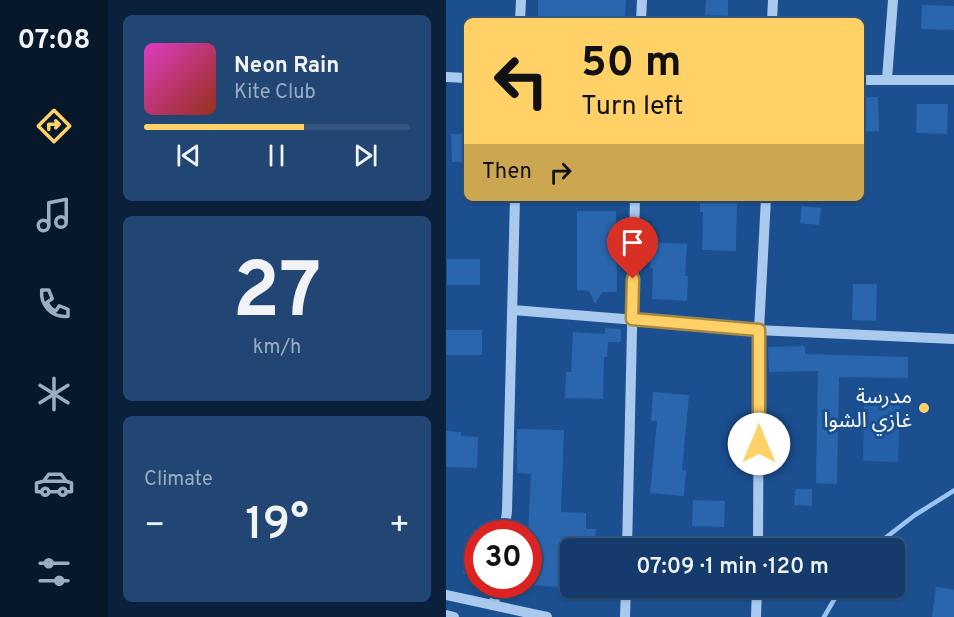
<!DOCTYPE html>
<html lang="en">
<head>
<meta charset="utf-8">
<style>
  body { margin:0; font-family:Overpass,"Noto Sans Arabic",sans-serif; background:#214673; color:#f1f3f6; height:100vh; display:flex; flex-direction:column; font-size:22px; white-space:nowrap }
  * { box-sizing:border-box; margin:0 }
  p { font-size:20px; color:#9dadc1 }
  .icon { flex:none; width:33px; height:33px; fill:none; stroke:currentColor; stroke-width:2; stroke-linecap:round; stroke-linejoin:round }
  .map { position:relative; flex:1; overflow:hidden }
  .drawer { display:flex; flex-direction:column; gap:15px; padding:15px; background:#0b203b; width:338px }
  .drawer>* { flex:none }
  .banner { position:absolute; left:18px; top:18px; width:400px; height:183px; border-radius:9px; box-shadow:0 2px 4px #0004,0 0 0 2px #33557e; background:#ffd166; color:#111; overflow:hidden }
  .speed { position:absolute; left:18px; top:520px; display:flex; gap:12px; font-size:30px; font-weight:700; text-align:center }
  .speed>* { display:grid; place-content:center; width:78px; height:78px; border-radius:50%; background:#143b6b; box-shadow:0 2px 4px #0004,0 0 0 2px #33557e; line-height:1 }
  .speed .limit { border:9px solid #d22; background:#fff; color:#111 }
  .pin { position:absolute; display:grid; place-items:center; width:51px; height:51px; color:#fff; margin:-62px -26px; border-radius:50% 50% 50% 0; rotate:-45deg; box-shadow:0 0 6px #0007 }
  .pin .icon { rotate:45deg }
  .me { position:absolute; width:66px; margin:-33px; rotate:0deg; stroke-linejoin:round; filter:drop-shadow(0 0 4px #0008) }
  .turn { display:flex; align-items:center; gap:21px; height:126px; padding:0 18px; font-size:27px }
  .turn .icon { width:78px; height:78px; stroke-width:2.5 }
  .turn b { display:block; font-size:42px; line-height:51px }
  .then { display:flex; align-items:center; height:57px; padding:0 18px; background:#0003; gap:12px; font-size:22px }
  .big { font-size:45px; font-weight:600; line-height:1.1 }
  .drawer .card { flex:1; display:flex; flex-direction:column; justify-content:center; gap:9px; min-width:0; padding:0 21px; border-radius:9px; background:#214673 }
  .drawer .dial { align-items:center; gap:0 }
  .dial b { font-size:78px; line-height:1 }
  .song { display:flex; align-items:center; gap:18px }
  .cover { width:72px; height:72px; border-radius:9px; background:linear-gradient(135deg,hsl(310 70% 55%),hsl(10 70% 35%)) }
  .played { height:6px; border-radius:3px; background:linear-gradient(90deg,#ffd166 60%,#33557e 60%) }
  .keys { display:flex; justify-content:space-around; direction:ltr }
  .heat { display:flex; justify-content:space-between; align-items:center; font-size:33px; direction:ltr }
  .trip { position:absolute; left:114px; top:538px; width:345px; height:60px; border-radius:9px; background:#143b6b; box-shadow:0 2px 4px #0004,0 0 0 2px #33557e; font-weight:600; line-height:60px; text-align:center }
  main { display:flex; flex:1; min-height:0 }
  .menu { display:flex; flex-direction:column; width:108px; justify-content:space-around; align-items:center; background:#08182b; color:#9dadc1 }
  .menu .icon { width:42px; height:42px }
  .menu .active { color:#ffd166 }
  .menu b { font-size:27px; color:#f1f3f6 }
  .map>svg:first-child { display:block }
  .green { fill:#2461a8 }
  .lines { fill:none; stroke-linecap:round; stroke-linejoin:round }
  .stream { stroke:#9cc4f0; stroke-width:4.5 }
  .building { fill:#2a66ad }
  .minor { stroke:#a9c9ee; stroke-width:10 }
  .route-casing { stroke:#a68842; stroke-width:15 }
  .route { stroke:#ffd166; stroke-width:10 }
  .poi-dot { fill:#ffd166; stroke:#1b4f8f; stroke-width:2 }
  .labels { text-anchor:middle; stroke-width:6; stroke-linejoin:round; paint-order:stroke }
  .poi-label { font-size:21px; fill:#fff; stroke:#1b4f8f; text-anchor:end }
</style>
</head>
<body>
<main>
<nav class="menu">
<b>07:08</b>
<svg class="icon active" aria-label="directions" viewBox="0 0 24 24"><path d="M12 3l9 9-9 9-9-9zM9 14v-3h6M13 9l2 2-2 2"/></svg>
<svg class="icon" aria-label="music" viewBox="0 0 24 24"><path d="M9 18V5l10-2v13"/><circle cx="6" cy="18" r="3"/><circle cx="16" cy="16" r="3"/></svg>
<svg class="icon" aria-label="phone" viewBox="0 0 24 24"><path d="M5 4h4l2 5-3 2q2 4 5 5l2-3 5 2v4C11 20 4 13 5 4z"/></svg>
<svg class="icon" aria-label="climate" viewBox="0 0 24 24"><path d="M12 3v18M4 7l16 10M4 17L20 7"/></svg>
<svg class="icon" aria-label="car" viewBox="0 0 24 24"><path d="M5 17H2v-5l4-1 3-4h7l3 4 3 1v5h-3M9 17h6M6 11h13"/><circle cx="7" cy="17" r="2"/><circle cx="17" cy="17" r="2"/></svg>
<svg class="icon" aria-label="filters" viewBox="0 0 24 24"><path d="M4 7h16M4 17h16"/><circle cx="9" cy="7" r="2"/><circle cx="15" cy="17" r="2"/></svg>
</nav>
<section class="drawer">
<div class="card">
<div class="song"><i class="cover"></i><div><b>Neon Rain</b><p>Kite Club</p></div></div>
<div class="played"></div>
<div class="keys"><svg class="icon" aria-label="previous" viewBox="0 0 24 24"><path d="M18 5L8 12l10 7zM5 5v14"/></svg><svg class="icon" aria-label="pause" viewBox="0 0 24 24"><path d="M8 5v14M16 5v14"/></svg><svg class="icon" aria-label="next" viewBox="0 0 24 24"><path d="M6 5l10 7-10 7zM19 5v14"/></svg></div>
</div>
<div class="card dial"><b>27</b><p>km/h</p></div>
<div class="card"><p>Climate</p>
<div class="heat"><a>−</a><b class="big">19°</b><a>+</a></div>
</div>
</section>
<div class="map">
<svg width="509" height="617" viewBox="0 0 509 617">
  <rect width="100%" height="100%" fill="#1b4f8f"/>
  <path class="green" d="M418 401 454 402 452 462 417 461Z"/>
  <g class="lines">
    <path class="stream" d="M425 549 469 515 509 490
      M378 617 395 588"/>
  </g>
  <path class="building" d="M92 0H180L179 18H122V21H92Z
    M260 0H282V16L259 15Z
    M476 5 509 6V30L475 29Z
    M416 97H432L433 131 416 132Z
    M471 104H502L501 134 470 133Z
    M5 134H21V162H6Z
    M254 198H291L290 251 256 250 257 212H254Z
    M356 206 375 208 373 225 354 223Z
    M131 211H170L171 292H156L149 304 143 291 131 290Z
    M205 242 241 244 239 276H242L241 301 206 299 207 268H204Z
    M1 259H34V285H1Z
    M407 284H431L430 321 406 320Z
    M159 328 175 329V342H162L161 357H158L157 399 119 398 120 372H125L127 332 159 334Z
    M0 330H36V355H0Z
    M359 346V354L462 357V378L393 377 391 484 370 483 372 371 323 372 322 347Z
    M207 392 243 395 236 470H240L238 496 204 493 211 421H205Z
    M71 429 118 430 115 512 140 513V529H150L149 542 116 540 114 587 82 585V534L85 474 71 473Z
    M0 431 15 432V436L32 437 31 468 0 467Z
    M349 489H366V506L348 505Z
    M247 500 279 501 278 527 246 526Z
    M20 551 32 553V576L17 574Z
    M490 587 509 590V617H486Z"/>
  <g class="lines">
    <path class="minor" d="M74 21 75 0
      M195 21 196 0
      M326 21 327 0
      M0 77 21 78
      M441 79 447 0
      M416 80H509
      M67 310 313 330 509 339
      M58 534 61 511 69 198
      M181 549 189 198
      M312 549 313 330 320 198
      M0 595 101 617
      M48 604 51 585
      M0 615 8 617
      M179 617 180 588
      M310 617 311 588"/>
  </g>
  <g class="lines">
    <defs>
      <path id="route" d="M187 279 186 319 313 330V444"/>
    </defs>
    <use href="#route" class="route-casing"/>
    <use href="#route" class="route"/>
  </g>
  <circle class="poi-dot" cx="478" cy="408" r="6"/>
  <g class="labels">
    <g class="poi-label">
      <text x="466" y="403">مدرسة<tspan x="466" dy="24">غازي الشوا</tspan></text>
    </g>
  </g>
</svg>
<div class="speed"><div class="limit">30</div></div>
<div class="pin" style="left:187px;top:279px;background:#d93025"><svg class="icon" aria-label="arrive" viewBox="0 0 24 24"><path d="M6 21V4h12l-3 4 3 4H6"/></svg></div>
<svg class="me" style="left:313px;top:444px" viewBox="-20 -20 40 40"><circle r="19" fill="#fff"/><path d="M0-13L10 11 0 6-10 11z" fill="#ffd166"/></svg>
<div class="trip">07:09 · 1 min · 120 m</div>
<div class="banner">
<div class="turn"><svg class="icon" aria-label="left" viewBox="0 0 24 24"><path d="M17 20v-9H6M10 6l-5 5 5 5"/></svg><div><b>50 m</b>Turn left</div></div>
<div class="then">Then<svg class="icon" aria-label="right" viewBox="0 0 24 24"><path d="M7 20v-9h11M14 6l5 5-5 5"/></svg></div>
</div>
</div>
</main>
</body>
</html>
